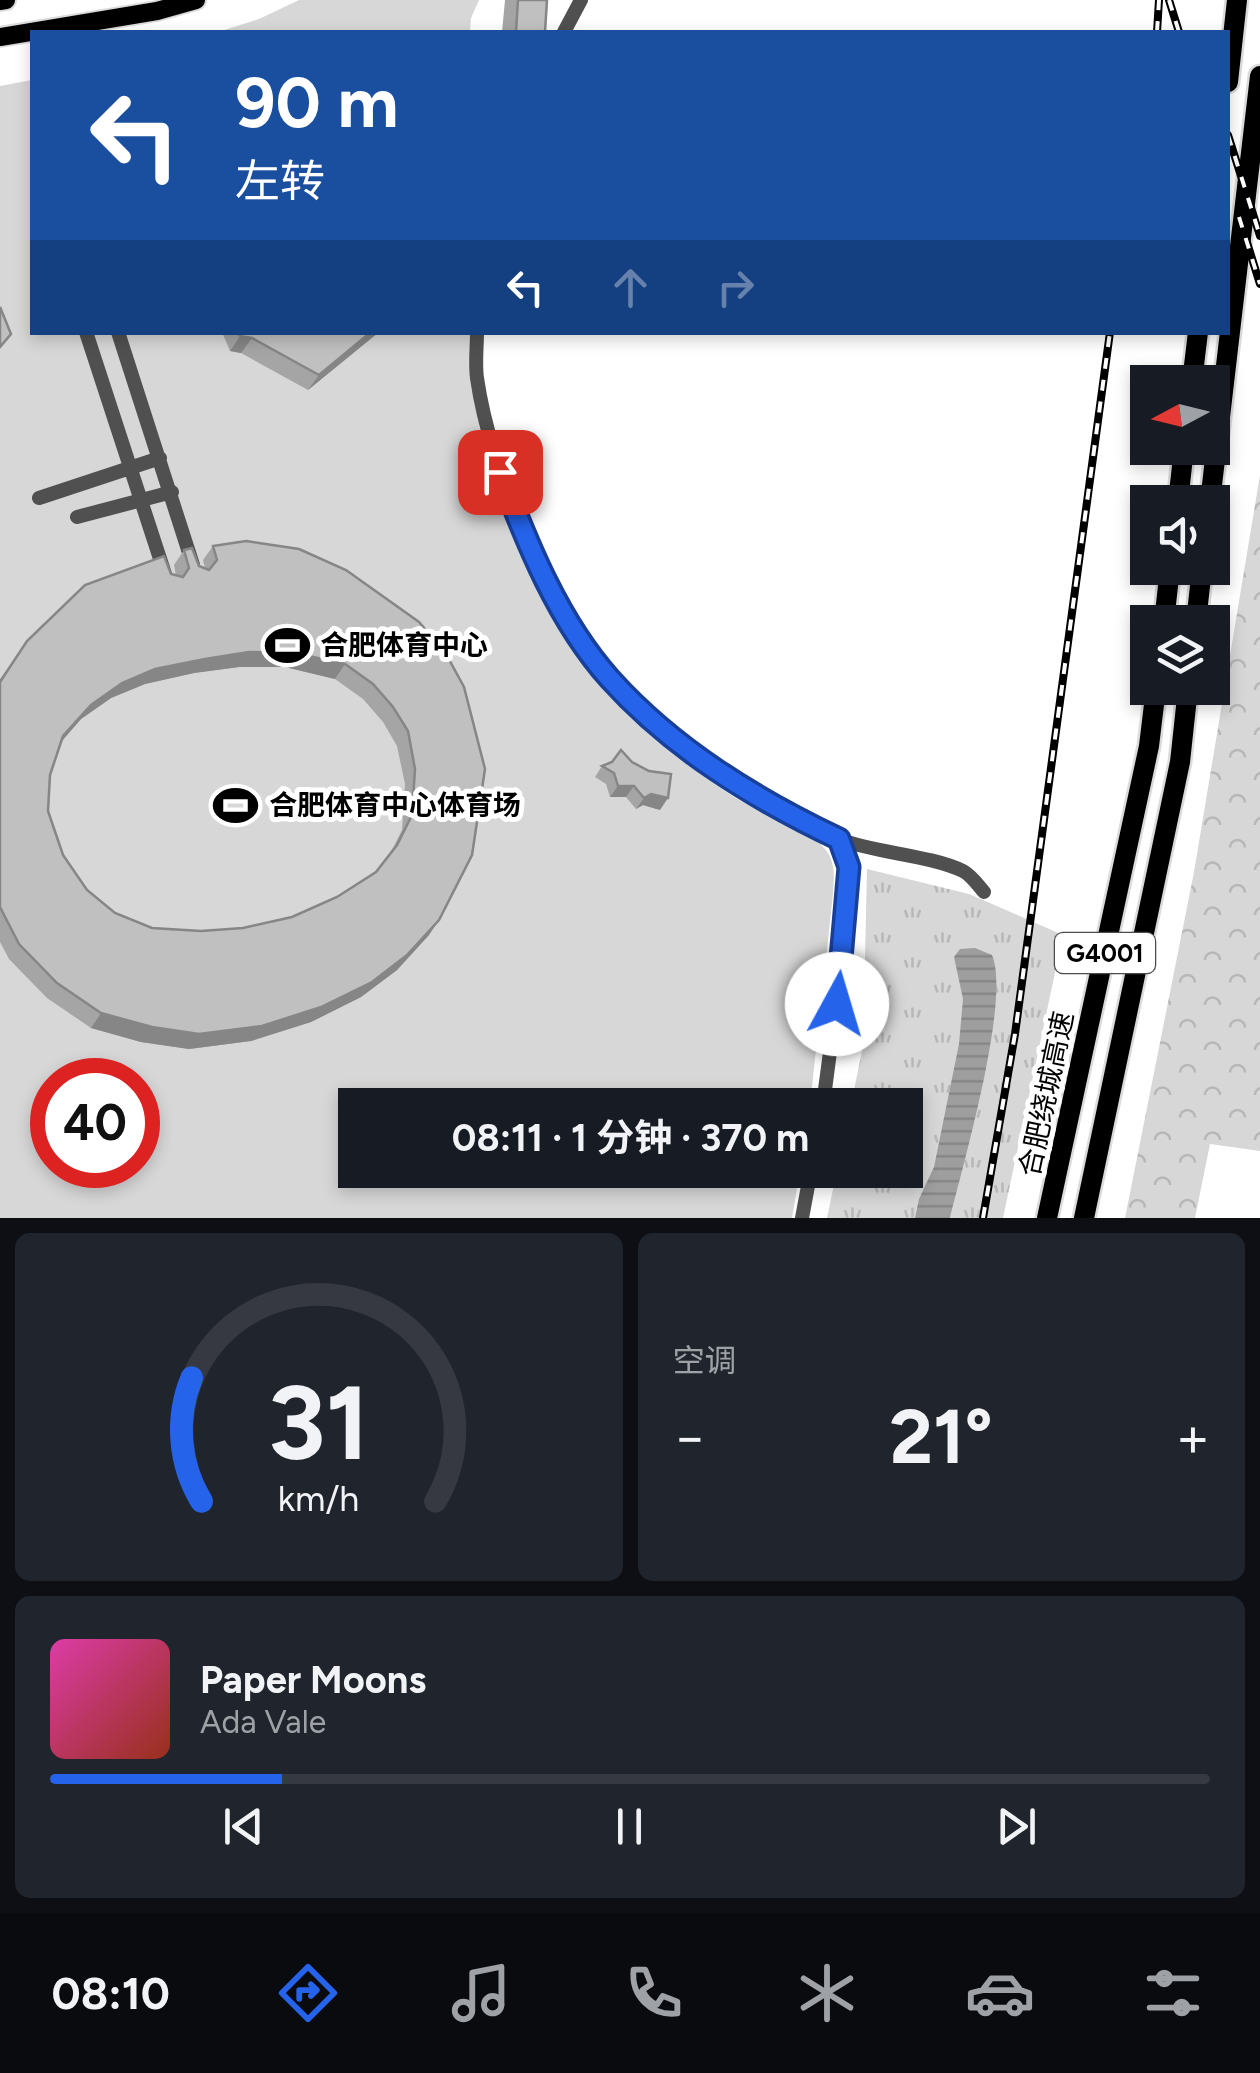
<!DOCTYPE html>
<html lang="zh">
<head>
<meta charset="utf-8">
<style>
  body { margin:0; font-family:Figtree,"Noto Sans SC",sans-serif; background:#20242c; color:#f1f3f6; height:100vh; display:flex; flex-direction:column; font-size:38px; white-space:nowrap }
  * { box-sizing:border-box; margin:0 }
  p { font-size:32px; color:#9ea1a6 }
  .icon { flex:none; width:55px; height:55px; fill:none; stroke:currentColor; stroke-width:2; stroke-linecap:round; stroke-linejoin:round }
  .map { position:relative; height:1218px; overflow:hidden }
  .details { display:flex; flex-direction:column; gap:15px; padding:15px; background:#0d0f14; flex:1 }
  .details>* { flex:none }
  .banner { position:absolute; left:30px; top:30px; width:1200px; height:305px; border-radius:0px; box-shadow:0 5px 15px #0003; background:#1a4fa0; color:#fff; overflow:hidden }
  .needle { width:65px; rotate:263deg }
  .fabs { position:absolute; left:1130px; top:365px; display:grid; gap:20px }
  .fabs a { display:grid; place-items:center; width:100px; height:100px; border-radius:0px; background:#171b24; box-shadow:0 5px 15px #0003; font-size:50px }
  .speed { position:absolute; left:30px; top:1058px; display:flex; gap:20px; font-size:50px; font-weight:700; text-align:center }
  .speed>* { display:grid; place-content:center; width:130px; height:130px; border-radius:50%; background:#171b24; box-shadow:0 5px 15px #0003; line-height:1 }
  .speed .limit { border:15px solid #d22; background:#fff; color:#111 }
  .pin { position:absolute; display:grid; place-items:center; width:85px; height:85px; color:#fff; margin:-42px; border-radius:20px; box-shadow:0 5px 15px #0006 }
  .me { position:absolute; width:110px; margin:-55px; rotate:6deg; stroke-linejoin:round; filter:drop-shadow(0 0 8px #0008) }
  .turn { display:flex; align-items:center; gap:35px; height:210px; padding:0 40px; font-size:45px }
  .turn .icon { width:130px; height:130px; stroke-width:2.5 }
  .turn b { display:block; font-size:70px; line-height:85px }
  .lanes { display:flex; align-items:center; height:95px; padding:0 40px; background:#0003; justify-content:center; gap:50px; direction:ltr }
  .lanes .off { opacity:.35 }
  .big { font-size:75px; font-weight:700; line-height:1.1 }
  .details .card { flex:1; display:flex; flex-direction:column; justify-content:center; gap:15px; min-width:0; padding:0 35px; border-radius:15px; background:#20242c }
  .details .dial { align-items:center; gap:0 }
  .dial svg { height:260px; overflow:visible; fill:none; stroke:#363941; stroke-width:7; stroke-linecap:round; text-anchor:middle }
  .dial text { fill:#f1f3f6; stroke:none }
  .song { display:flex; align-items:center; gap:30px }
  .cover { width:120px; height:120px; border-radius:15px; background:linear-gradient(135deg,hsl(320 70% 55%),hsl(10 70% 35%)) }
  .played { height:10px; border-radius:5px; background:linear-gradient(90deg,#2563eb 20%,#363941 20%) }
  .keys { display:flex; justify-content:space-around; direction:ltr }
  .heat { display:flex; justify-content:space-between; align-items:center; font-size:55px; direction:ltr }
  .details .tiles { flex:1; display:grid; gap:15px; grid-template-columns:1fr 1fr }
  .card:last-child { grid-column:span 2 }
  .trip { position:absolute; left:338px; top:1088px; width:585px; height:100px; border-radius:0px; background:#171b24; box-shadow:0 5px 15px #0003; font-weight:700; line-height:100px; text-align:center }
  .tab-bar { display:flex; height:160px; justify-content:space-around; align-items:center; background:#090b0e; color:#9ea1a6 }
  .tab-bar .icon { width:70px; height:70px }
  .tab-bar .active { color:#2563eb }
  .tab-bar b { font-size:45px; color:#f1f3f6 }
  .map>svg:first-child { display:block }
  .grass { fill:#d7d7d7; fill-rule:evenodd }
  .forest { fill:url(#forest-crowns) }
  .park { fill:url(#park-tufts) }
  .water { fill:url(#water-rules) }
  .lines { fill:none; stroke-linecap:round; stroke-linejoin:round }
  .major-casing { stroke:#dbdbdb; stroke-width:22 }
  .highway-casing { stroke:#dbdbdb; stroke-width:25 }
  .minor { stroke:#505050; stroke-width:14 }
  .major { stroke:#000; stroke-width:18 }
  .highway { stroke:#000; stroke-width:20 }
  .rail-casing { stroke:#000; stroke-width:8 }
  .rail { stroke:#fff; stroke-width:4; stroke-dasharray:11; stroke-linecap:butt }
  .wall { fill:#a5a5a5; fill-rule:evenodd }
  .shaded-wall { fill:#868686 }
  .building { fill:#c0c0c0; stroke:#868686; stroke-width:2.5; fill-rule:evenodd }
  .route-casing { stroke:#184099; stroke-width:25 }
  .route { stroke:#2563eb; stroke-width:18 }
  .labels { text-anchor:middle; stroke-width:10; stroke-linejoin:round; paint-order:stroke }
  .shield { fill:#fff; stroke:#4c4c4c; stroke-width:2.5 }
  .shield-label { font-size:25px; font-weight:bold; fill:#000 }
  .poi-label { font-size:28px; font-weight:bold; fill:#000; stroke:#fff; text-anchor:start }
  .street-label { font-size:28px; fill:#000; stroke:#fff }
</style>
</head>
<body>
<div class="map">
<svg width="1260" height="1218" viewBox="0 0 1260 1218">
  <defs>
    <pattern id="forest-crowns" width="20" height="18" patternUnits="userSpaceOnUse" patternTransform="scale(2.5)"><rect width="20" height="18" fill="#d7d7d7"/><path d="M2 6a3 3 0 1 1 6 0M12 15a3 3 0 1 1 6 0" fill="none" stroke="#b7b7b7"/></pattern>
    <pattern id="park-tufts" width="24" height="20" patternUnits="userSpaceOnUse" patternTransform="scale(2.5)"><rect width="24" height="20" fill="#d7d7d7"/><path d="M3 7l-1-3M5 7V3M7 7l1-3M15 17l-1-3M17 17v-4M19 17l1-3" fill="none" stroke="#b7b7b7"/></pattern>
    <pattern id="water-rules" width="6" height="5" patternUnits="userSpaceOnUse" patternTransform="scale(2.5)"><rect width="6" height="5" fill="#9e9e9e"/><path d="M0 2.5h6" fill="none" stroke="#868686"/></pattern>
  </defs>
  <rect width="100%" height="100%" fill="#fff"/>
  <path class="grass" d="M299 0H479L471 18 470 32H218L259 19Z
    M32 80V332L471 333C473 368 474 403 482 438 504 542 561 649 638 722 666 750 700 775 734 797 763 814 804 824 826 850 836 863 834 879 833 894L810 1105H355V1170H800L792 1218H0V86ZM52 1080H138V1165H52Z"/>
  <path class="forest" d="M1260 475V1151L1210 1144 1195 1218H1125L1194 872Z"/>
  <path class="park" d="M867 869 969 894 1063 935 1003 1218H827L837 1170H905V1105H851L863 1046Z"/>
  <path class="water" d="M975 948 992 955C1011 999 963 1165 950 1218H915L919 1199 934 1167 959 1044 963 999 954 957 960 949Z"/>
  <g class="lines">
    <defs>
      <path id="major" d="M0 1 6 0
        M0 37 157 11 196 0"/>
      <path id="highway" d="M1228 82 1237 0
        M1192 382 1198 332
        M1178 502 1184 448
        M1210 502 1260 76
        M1164 622 1170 568
        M1196 622 1202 568
        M1047 1218 1149 746 1156 688
        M1084 1218 1180 762 1188 688"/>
    </defs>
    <use href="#major" class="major-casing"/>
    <use href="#highway" class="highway-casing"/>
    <path class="minor" d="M564 32 581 0
      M86 332 165 574
      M118 332 193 565
      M477 332C477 347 475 363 477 378 490 469 548 611 610 680 668 743 758 809 839 839 875 853 930 855 963 871 971 875 978 885 984 892
      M39 498 160 458
      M77 517 172 492
      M823 1105 840 976 849 867 839 839
      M802 1218 811 1170"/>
    <use href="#major" class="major"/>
    <use href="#highway" class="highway"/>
    <defs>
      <path id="rail" d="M1169 0 1179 32
        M1157 32 1159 0
        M1228 135 1260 236
        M1239 217 1260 284
        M983 1218 1015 1034 1110 332"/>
    </defs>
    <use href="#rail" class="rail-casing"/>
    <use href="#rail" class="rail"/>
  </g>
  <path class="wall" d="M505 0H547L545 32H502Z
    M222 332H379L308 390 241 353 230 351Z
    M213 546 419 622 429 935 397 970 361 997 311 1022 251 1041 189 1049 141 1042 91 1028 47 998 9 959 0 942V679L27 641 171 574 176 576 174 565 184 550 199 566 205 568 203 560ZM239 667H285L335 679 363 699 383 722 397 746 405 784 402 830 389 856 376 872 337 897 292 917 243 928 201 931 152 928 115 913 87 890 63 855 48 811 50 775 62 741 81 719 111 698 145 684 194 673Z
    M612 762 660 810 643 805 636 809 626 797H610L606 784 595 777 602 766Z"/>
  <path class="shaded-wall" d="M371 332H379L308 390 319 375Z
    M240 336 252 338 241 353 230 351Z
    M249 652 295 653 345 664 335 679 285 667H239L194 673 145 684 111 698 81 719 53 751 63 736 91 705 122 683 155 669 205 659Z
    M618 786H634L626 797H610Z
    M651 794 668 798 660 810 643 805 636 809 644 798Z
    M439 920 429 935 397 970 361 997 311 1022 251 1041 189 1049 141 1042 91 1028 101 1013Z"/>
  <path class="building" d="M518 0H547L545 32H516Z
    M0 307 11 334 0 347Z
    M238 332H371L319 375 252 338 240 336Z
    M246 541 299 549 346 570 419 622 446 654 464 687 485 769 472 855 439 920 407 955 372 982 321 1007 262 1026 199 1034 152 1027 101 1013 57 983 19 944 0 907V682L27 641 85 585 164 556 171 574 183 577 189 568 184 550 192 548 199 566 209 570 217 560 213 546ZM249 652 295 653 345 664 373 684 393 707 408 731 415 769 412 815 397 845 376 872 337 897 292 917 243 928 201 931 152 928 115 913 87 890 63 855 48 811 50 775 63 736 91 705 122 683 155 669 205 659Z
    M621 750 632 762 649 771 671 774 668 798 651 794 644 798 634 786H618L614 773 602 766 612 762Z"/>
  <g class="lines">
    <defs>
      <path id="route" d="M500 472C527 543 558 621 610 679 673 749 755 799 839 839L849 867 837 1004"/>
    </defs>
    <use href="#route" class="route-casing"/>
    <use href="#route" class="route"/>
  </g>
  <defs>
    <symbol id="stadium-bare" viewBox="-9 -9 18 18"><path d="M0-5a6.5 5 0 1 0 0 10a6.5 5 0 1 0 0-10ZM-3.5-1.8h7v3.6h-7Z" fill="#000" stroke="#fff" stroke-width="2.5" paint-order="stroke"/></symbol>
  </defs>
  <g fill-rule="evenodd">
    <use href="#stadium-bare" x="256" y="614" width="63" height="63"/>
    <use href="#stadium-bare" x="204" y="774" width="63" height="63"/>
  </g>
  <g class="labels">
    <rect class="shield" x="1055" y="933" width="100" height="40" rx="8"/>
    <g class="shield-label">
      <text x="1105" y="962">G4001</text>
    </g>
    <g class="poi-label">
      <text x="320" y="655">合肥体育中心</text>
      <text x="269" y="815">合肥体育中心体育场</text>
    </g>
    <g class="street-label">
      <text transform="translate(1046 1094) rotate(-78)" y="10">合肥绕城高速</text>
    </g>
  </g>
</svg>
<div class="fabs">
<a><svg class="needle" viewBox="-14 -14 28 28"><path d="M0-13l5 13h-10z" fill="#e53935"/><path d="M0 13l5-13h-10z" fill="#9ea1a6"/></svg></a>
<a><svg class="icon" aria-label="sound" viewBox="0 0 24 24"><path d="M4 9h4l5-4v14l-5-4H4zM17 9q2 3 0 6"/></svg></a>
<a><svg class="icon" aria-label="layers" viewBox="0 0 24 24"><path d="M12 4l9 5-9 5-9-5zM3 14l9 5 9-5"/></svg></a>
</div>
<div class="speed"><div class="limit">40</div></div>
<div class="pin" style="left:500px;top:472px;background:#d93025"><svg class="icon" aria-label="arrive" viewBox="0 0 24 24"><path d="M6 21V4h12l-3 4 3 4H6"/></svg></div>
<svg class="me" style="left:837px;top:1004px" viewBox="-20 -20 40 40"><circle r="19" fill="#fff"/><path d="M0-13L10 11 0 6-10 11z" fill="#2563eb"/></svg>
<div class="trip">08:11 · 1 分钟 · 370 m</div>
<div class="banner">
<div class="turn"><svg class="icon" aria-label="left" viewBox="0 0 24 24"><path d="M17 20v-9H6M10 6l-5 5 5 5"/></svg><div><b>90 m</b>左转</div></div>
<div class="lanes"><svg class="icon" aria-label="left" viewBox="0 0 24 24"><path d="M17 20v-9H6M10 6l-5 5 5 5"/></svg><svg class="icon off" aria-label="ahead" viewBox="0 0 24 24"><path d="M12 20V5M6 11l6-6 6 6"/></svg><svg class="icon off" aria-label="right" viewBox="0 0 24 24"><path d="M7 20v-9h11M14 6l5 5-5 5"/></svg></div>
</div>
</div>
<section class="details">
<div class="tiles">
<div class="card dial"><svg viewBox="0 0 100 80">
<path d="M14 69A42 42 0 1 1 86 69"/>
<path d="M14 69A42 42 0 0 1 11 31" stroke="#2563eb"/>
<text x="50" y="56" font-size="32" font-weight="700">31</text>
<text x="50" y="72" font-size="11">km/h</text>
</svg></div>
<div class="card"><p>空调</p>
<div class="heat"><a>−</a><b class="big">21°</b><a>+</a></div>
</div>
<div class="card">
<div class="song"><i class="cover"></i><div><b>Paper Moons</b><p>Ada Vale</p></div></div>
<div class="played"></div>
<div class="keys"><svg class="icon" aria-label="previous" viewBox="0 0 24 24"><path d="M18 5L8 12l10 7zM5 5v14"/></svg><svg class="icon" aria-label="pause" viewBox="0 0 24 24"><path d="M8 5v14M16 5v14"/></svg><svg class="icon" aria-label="next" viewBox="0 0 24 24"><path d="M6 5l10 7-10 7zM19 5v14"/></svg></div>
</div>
</div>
</section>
<nav class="tab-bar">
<b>08:10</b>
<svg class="icon active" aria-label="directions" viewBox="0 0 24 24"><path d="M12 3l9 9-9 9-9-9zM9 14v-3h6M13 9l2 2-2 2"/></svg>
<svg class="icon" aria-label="music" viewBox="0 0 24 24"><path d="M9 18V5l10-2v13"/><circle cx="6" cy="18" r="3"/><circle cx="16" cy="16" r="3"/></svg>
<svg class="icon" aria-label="phone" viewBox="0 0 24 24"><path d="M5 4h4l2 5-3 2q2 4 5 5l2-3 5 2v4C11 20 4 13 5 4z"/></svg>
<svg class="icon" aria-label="climate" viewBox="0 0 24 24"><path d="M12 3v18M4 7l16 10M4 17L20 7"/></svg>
<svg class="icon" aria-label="car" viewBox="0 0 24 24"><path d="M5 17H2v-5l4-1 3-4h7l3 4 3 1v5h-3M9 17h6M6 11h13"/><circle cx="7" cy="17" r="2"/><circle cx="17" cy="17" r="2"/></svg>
<svg class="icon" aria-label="filters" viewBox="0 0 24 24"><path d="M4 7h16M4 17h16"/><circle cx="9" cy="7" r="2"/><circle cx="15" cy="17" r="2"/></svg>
</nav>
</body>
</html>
